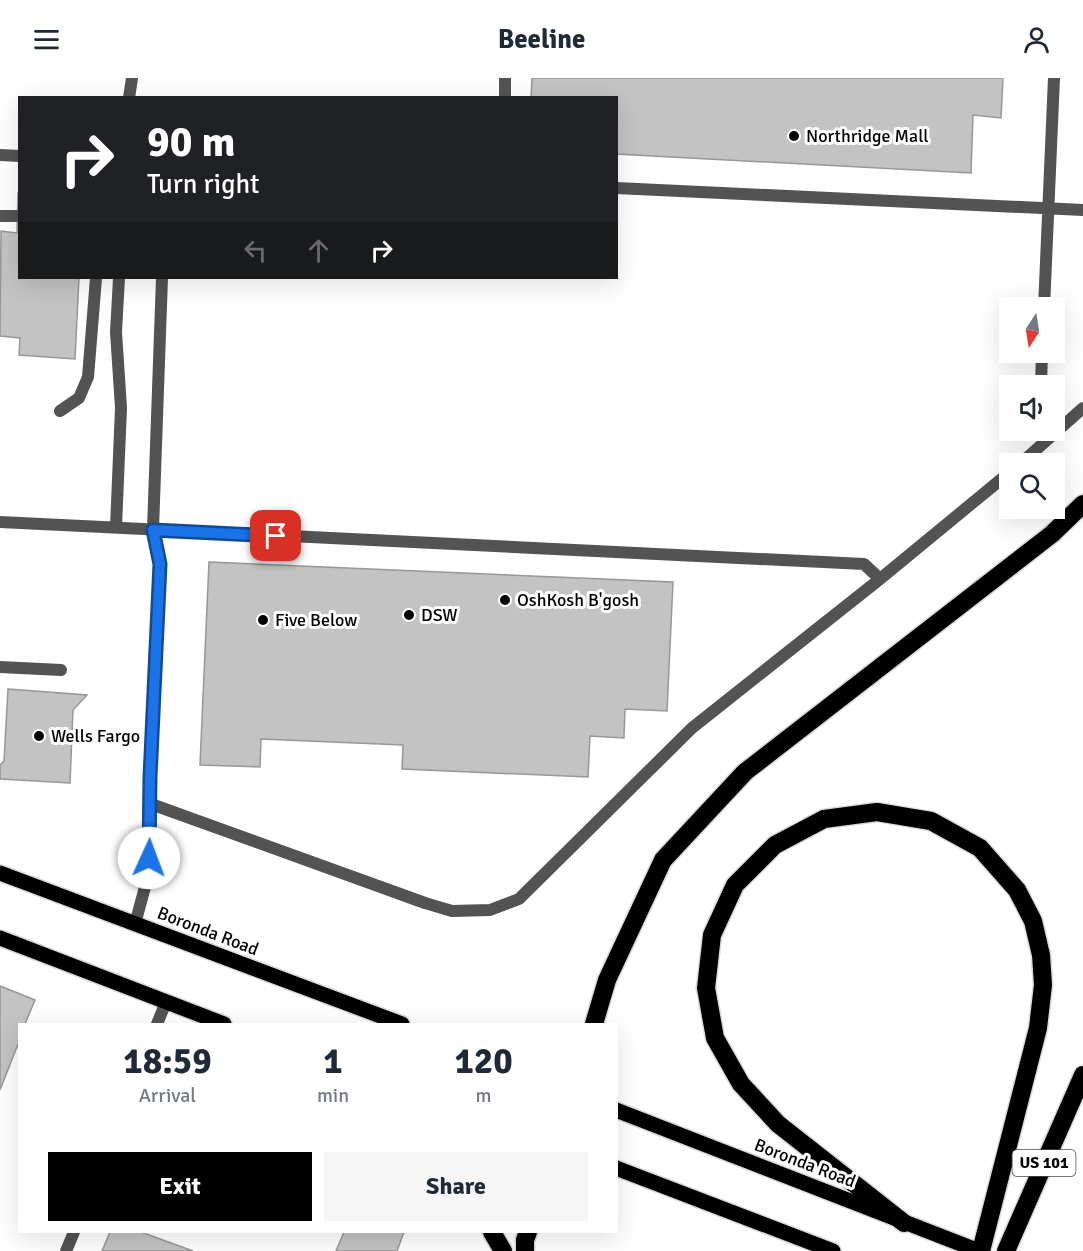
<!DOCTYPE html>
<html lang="en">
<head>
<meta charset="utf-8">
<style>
	:root { --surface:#fff; --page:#f6f6f7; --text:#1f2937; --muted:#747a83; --accent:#000 }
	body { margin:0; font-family:Signika,sans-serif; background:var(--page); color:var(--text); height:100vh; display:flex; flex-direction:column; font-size:22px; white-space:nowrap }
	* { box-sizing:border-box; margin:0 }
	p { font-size:20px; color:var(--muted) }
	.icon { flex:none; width:33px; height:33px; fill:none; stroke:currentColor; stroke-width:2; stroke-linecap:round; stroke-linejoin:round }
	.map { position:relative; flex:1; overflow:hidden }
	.panel { position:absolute; left:18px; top:945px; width:600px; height:210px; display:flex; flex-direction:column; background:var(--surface); border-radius:0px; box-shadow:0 6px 24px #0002 }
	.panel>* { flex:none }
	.hud { position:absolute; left:18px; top:18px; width:600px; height:183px; border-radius:0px; box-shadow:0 6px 24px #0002; background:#202124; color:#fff; overflow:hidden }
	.needle { width:39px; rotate:192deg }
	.tools { position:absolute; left:999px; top:219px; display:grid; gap:12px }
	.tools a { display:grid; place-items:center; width:66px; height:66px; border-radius:0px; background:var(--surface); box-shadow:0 6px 24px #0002; font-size:30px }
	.pin { position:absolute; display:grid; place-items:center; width:51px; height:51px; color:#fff; margin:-26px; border-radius:12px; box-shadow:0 3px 9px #0006 }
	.me { position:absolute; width:66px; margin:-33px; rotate:2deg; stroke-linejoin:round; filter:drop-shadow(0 0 4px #0008) }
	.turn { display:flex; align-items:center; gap:21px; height:126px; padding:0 30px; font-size:27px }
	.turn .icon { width:78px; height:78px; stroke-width:2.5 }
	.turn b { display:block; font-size:42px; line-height:51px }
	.lanes { display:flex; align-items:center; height:57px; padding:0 30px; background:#0003; justify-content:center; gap:30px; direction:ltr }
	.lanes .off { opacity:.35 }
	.eta { display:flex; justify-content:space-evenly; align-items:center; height:102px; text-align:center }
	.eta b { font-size:36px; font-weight:800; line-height:42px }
	.primary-button { display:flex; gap:12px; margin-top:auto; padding:12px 30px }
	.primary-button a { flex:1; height:69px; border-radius:0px; background:var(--accent); color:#fff; font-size:24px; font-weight:800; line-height:69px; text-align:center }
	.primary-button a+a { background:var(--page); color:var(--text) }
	header { display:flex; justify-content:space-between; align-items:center; height:78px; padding:0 30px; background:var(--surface); font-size:27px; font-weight:800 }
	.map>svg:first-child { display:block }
	.building { fill:#c3c3c3; stroke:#979797; stroke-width:1.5 }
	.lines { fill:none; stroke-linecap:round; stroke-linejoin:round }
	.primary-casing { stroke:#dbdbdb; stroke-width:18 }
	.highway-casing { stroke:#dbdbdb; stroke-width:21 }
	.lane { stroke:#535353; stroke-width:12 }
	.primary { stroke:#000; stroke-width:15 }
	.highway { stroke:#000; stroke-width:18 }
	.route-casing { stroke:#114b97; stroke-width:15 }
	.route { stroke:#1a73e8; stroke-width:10 }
	.poi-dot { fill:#000; stroke:#fff; stroke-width:2 }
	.labels { text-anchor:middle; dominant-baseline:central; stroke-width:6; stroke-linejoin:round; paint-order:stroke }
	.shield { fill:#fff; stroke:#4c4c4c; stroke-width:1.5 }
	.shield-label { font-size:16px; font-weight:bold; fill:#000 }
	.poi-label { font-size:18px; fill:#000; stroke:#fff; text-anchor:start }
	.street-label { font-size:18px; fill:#000; stroke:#fff }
</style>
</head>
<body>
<header><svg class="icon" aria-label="menu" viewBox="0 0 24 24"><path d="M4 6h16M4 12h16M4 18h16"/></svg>Beeline<svg class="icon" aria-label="person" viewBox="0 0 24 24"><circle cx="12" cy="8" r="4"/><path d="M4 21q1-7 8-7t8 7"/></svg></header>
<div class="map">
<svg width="1083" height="1173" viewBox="0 0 1083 1173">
	<rect width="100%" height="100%" fill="#fff"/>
	<path class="building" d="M 532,0 L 1003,0 L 1001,40 L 973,37 L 971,95 L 616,76 L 616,20 L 531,20 Z
		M 18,115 L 20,115 L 20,200 L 79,200 L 75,281 L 19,277 L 20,260 L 0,258 L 1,153 L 17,155 Z
		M 209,484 L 673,504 L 667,633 L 625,631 L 624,660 L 590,658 L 588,699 L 402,691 L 403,667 L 261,661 L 260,689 L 200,687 Z
		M 8,611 L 87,617 L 73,632 L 70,705 L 0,701 L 0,687 L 4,683 Z
		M 0,908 L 35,922 L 25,946 L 20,946 L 20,961 L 0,1012 Z
		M 110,1154 L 141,1154 L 193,1173 L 102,1173 Z
		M 344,1154 L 404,1154 L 397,1173 L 336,1173 Z"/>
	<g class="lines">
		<g class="primary-casing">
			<path id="primary" d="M 0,795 L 402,946
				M 0,860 L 224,946
				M 616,1032 L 979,1173
				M 616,1090 L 833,1173"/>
		</g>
		<g class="highway-casing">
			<path id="highway" d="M 594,946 L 607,902 L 663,782 L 745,694 L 1052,456 L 1083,426
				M 904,1145 L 778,1046 L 741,1006 L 715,960 L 706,910 L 712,857 L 735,807 L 775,767 L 824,741 L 877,734 L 931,743 L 980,770 L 1017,812 L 1033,843 L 1041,877 L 1043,907 L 1038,950 L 981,1173
				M 492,1154 L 503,1173
				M 525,1173 L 525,1162 L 528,1154
				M 1006,1173 L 1083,997"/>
		</g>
		<path class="lane" d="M 129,20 L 132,0
			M 505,20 L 505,0
			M 0,77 L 20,78
			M 616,110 L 1083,132
			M 0,138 L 18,138
			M 1044,230 L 1054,0
			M 1041,308 L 1042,274
			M 60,333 L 79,320 L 88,299 L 96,200
			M 1020,386 L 1083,330
			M 0,444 L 864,486 L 880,501
			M 116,449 L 121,330 L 116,254 L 119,200
			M 0,589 L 61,592
			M 151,726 L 425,825 L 452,833 L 490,832 L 519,821 L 692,650 L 880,501 L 1010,394
			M 135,846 L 148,798 L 151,726 L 150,699 L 160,486 L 153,451 L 162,200
			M 157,946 L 166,924
			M 66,1173 L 74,1154"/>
		<use href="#primary" class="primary"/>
		<use href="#highway" class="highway"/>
	</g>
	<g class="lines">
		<g class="route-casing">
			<path id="route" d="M 149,780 L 150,699 L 160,486 L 153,452 L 276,458"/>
		</g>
		<use href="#route" class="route"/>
	</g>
	<g class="poi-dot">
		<circle cx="794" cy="58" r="6"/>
		<circle cx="505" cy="522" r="6"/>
		<circle cx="409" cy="537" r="6"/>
		<circle cx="263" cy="542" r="6"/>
		<circle cx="39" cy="658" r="6"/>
	</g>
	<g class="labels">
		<rect class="shield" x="1012.5" y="1072" width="63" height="26" rx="4.5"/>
		<g class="shield-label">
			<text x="1044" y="1085">US 101</text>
		</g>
		<g class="poi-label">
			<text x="806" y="58">Northridge Mall</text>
			<text x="517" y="522">OshKosh B'gosh</text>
			<text x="421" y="537">DSW</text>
			<text x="275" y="542">Five Below</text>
			<text x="51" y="658">Wells Fargo</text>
		</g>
		<g class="street-label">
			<text transform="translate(208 853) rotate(21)">Boronda Road</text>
			<text transform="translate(805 1085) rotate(21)">Boronda Road</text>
		</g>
	</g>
</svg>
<div class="tools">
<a><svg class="needle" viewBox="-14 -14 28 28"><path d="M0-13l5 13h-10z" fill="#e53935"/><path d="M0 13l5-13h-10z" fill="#747a83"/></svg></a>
<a><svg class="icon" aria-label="sound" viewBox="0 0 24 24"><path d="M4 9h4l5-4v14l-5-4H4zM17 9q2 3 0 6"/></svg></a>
<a><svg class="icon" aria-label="search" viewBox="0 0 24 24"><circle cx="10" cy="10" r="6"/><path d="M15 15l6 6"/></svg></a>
</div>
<div class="pin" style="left:276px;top:458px;background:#d93025"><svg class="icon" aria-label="arrive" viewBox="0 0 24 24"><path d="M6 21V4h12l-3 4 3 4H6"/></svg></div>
<svg class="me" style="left:149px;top:780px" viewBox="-20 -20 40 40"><circle r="19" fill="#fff"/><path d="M0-13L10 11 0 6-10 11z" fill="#1a73e8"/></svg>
<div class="hud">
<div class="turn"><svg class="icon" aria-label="right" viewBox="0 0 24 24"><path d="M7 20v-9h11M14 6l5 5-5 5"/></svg><div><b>90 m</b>Turn right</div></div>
<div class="lanes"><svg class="icon off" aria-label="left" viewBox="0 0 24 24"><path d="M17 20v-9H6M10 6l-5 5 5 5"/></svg><svg class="icon off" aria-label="ahead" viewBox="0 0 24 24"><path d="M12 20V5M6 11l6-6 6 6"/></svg><svg class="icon" aria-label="right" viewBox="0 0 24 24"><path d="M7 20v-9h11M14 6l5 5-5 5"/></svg></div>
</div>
<section class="panel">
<div class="eta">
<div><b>18:59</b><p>Arrival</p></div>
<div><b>1</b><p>min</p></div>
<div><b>120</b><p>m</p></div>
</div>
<div class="primary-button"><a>Exit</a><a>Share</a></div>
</section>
</div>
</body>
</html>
